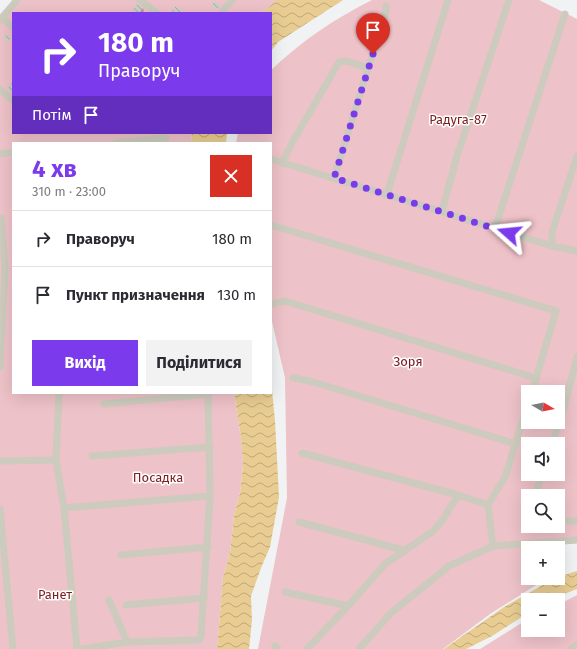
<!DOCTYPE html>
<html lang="uk">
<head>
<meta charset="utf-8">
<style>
	:root { --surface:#fff; --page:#f2f2f3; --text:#2b2b33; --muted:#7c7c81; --line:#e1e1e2; --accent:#7c3aed }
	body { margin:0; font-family:"Fira Sans",sans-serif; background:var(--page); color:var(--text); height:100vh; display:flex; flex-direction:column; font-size:15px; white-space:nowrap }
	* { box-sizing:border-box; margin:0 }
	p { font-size:13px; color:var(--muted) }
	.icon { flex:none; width:22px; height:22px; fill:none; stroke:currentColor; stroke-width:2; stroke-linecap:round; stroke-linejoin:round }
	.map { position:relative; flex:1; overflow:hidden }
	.drawer { position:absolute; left:12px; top:142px; width:260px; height:252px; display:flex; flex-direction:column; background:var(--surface); border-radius:0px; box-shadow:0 4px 16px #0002 }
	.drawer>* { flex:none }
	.banner { position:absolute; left:12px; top:12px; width:260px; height:122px; border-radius:0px; box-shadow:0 4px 16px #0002; background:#7c3aed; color:#fff; overflow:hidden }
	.needle { width:26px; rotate:99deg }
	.tools { position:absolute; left:521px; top:385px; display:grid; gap:8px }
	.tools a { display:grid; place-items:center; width:44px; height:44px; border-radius:0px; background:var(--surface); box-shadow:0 4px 16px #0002; font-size:20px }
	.pin { position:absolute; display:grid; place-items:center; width:34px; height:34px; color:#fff; margin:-41px -17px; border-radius:50% 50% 50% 0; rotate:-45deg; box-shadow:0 0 4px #0007 }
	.pin .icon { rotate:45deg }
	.me { position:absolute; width:44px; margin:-22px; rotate:288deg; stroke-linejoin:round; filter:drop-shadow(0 0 3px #0008) }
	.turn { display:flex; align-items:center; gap:14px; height:84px; padding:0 20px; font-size:18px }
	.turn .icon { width:52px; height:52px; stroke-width:2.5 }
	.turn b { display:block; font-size:28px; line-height:34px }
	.then { display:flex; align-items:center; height:38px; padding:0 20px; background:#0003; gap:8px; font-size:15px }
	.round { display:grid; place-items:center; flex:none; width:42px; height:42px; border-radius:0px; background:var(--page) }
	.headline { display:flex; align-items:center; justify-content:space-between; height:68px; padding:0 20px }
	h1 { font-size:24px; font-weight:700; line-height:30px; color:var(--accent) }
	.action { display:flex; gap:8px; margin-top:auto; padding:8px 20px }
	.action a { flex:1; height:46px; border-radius:0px; background:var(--accent); color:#fff; font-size:16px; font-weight:700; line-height:46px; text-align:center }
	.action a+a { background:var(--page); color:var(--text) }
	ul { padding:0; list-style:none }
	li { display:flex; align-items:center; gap:12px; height:56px; padding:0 20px; border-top:1px solid var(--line) }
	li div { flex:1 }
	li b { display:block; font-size:15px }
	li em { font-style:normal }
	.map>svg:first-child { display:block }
	.green { fill:#edc2c8; fill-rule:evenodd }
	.water { fill:url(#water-waves) }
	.shadow { fill:#0003 }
	.building { fill:url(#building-back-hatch) }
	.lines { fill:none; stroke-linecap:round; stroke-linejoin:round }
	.minor { stroke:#cccbbd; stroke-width:7 }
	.route { stroke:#7c3aed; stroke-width:7; stroke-dasharray:0 12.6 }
	.labels { text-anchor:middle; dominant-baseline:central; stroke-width:3; stroke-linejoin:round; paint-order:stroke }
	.park-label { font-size:13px; fill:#7c1d1f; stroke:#fff }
</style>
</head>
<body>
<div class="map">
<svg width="577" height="649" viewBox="0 0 577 649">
	<defs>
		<pattern id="water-waves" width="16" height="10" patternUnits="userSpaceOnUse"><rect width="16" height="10" fill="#e8cc92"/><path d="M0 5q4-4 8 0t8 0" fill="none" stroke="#bfa979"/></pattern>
		<pattern id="building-back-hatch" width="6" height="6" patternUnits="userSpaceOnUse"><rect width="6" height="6" fill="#ced0c8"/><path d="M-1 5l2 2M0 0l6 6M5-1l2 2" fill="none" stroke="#aaaca4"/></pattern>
	</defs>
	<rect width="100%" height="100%" fill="#f1f2f3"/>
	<path class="green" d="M 20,0 L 277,0 L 262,13 L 13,13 L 13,133 L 192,133 L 191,143 L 13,143 L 13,393 L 234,393 L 241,438 L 243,465 L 240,493 L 234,515 L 230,553 L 223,577 L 217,649 L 0,649 L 0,23 Z
		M 372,0 L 539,0 L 577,19 L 577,543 L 549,544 L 549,548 L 528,548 L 528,578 L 547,578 L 490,614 L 443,649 L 258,649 L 287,498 L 285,378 L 271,317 L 271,143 L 236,143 L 238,133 L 271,133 L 271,70 C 302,41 334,19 372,0 ZM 528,392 L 558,392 L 558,422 L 528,422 ZM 528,444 L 558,444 L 558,474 L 528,474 ZM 528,496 L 558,496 L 558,526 L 528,526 Z
		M 577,595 L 577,649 L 480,649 L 528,619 L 528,630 L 558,630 L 558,605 Z"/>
	<path class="water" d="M 277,0 L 343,0 L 278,42 L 271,51 L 271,13 L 262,13 Z
		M 192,133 L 227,133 L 226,143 L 191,143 Z
		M 271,379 L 275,421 L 279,497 L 270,547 L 261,568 L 251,596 L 252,620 L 249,649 L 217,649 L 223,577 L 230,553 L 234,515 L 240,493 L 243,466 L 241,438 L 234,393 L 271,393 Z
		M 577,571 L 577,589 L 549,600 L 528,600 L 528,613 L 492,636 L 466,649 L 444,649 L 504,607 L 555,578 Z"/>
	<path class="shadow" d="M 143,8 L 144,11 L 142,13 L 134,13 L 133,11 Z"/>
	<path class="building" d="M 215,1 L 220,5 L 216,10 L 211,6 Z
		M 138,3 L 143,8 L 139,13 L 135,13 L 132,10 Z
		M 176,6 L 184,13 L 170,13 Z
		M 7,34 L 11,38 L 7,42 L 3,38 Z
		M 13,81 L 13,94 L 7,89 Z"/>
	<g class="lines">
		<path class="minor" d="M 140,0 L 157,13
			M 221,13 L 232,0
			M 2,18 L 13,27
			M 0,20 L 17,0
			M 0,89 L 13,101
			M 115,143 L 166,138
			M 0,154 L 13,152
			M 271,159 L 552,246 L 577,251
			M 282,163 L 292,143 L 339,62 L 347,61 L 368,68
			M 334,178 L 386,11 L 386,6
			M 387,194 L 448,0
			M 442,211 L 457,156 L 509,0
			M 271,225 L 556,311 L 532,392
			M 495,228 L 565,14
			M 552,246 L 552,232 L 577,156
			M 271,304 L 285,301 L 536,378
			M 0,367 L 5,267 L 1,218
			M 293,378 L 310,381 L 516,444
			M 59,393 L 56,460 L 64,508 L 77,649
			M 104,404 L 208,394
			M 552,444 L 563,411 L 577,357
			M 302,453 L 458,495 L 488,505
			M 92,456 L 210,447
			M 0,461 L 56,460
			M 535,496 L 542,474
			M 64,508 L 210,496
			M 0,509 L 13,649
			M 558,521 L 577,521
			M 299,522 L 403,550
			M 493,546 L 488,505 L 505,477 L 528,404
			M 121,555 L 208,547
			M 285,592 L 348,606
			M 109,600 L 127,642
			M 126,605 L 204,598
			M 275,646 L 278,649
			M 82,649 L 127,642 L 199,640 L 201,636 L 210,496 L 208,393
			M 307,649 L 348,606 L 385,564 L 432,532 L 442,521 L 458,495
			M 359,649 L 391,613 L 449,566 L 493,546 L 577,540
			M 571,649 L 577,645"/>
	</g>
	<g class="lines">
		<path class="route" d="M 373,54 L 334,178 L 509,233"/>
	</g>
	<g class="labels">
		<g class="park-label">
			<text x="458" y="119">Радуга-87</text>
			<text x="408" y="361">Зоря</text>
			<text x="158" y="477">Посадка</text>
			<text x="55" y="594">Ранет</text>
		</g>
	</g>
</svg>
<div class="tools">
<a><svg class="needle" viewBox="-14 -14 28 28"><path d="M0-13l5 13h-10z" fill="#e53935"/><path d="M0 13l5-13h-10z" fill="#7c7c81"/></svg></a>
<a><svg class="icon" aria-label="sound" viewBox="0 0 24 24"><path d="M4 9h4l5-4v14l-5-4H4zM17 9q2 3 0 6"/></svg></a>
<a><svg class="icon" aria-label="search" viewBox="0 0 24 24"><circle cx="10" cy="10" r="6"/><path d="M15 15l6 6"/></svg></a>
<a>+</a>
<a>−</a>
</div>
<div class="pin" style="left:373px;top:54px;background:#d93025"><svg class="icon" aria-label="arrive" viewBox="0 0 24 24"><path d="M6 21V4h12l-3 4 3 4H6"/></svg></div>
<svg class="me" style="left:509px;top:233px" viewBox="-20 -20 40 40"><path d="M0-17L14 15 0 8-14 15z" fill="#7c3aed" stroke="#fff" stroke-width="4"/></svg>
<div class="banner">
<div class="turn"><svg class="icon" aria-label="right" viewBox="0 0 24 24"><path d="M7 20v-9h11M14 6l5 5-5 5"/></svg><div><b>180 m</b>Праворуч</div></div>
<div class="then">Потім<svg class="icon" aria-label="arrive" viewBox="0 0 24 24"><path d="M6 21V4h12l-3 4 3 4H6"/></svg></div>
</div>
<section class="drawer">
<div class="headline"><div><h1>4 хв</h1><p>310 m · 23:00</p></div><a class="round" style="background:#d93025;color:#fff"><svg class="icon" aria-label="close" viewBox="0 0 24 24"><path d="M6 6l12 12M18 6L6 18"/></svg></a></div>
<ul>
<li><svg class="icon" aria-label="right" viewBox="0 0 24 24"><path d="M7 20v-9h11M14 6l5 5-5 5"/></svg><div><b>Праворуч</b></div><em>180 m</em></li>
<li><svg class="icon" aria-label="arrive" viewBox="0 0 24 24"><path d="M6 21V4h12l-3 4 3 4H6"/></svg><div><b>Пункт призначення</b></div><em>130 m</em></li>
</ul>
<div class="action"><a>Вихід</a><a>Поділитися</a></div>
</section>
</div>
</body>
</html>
